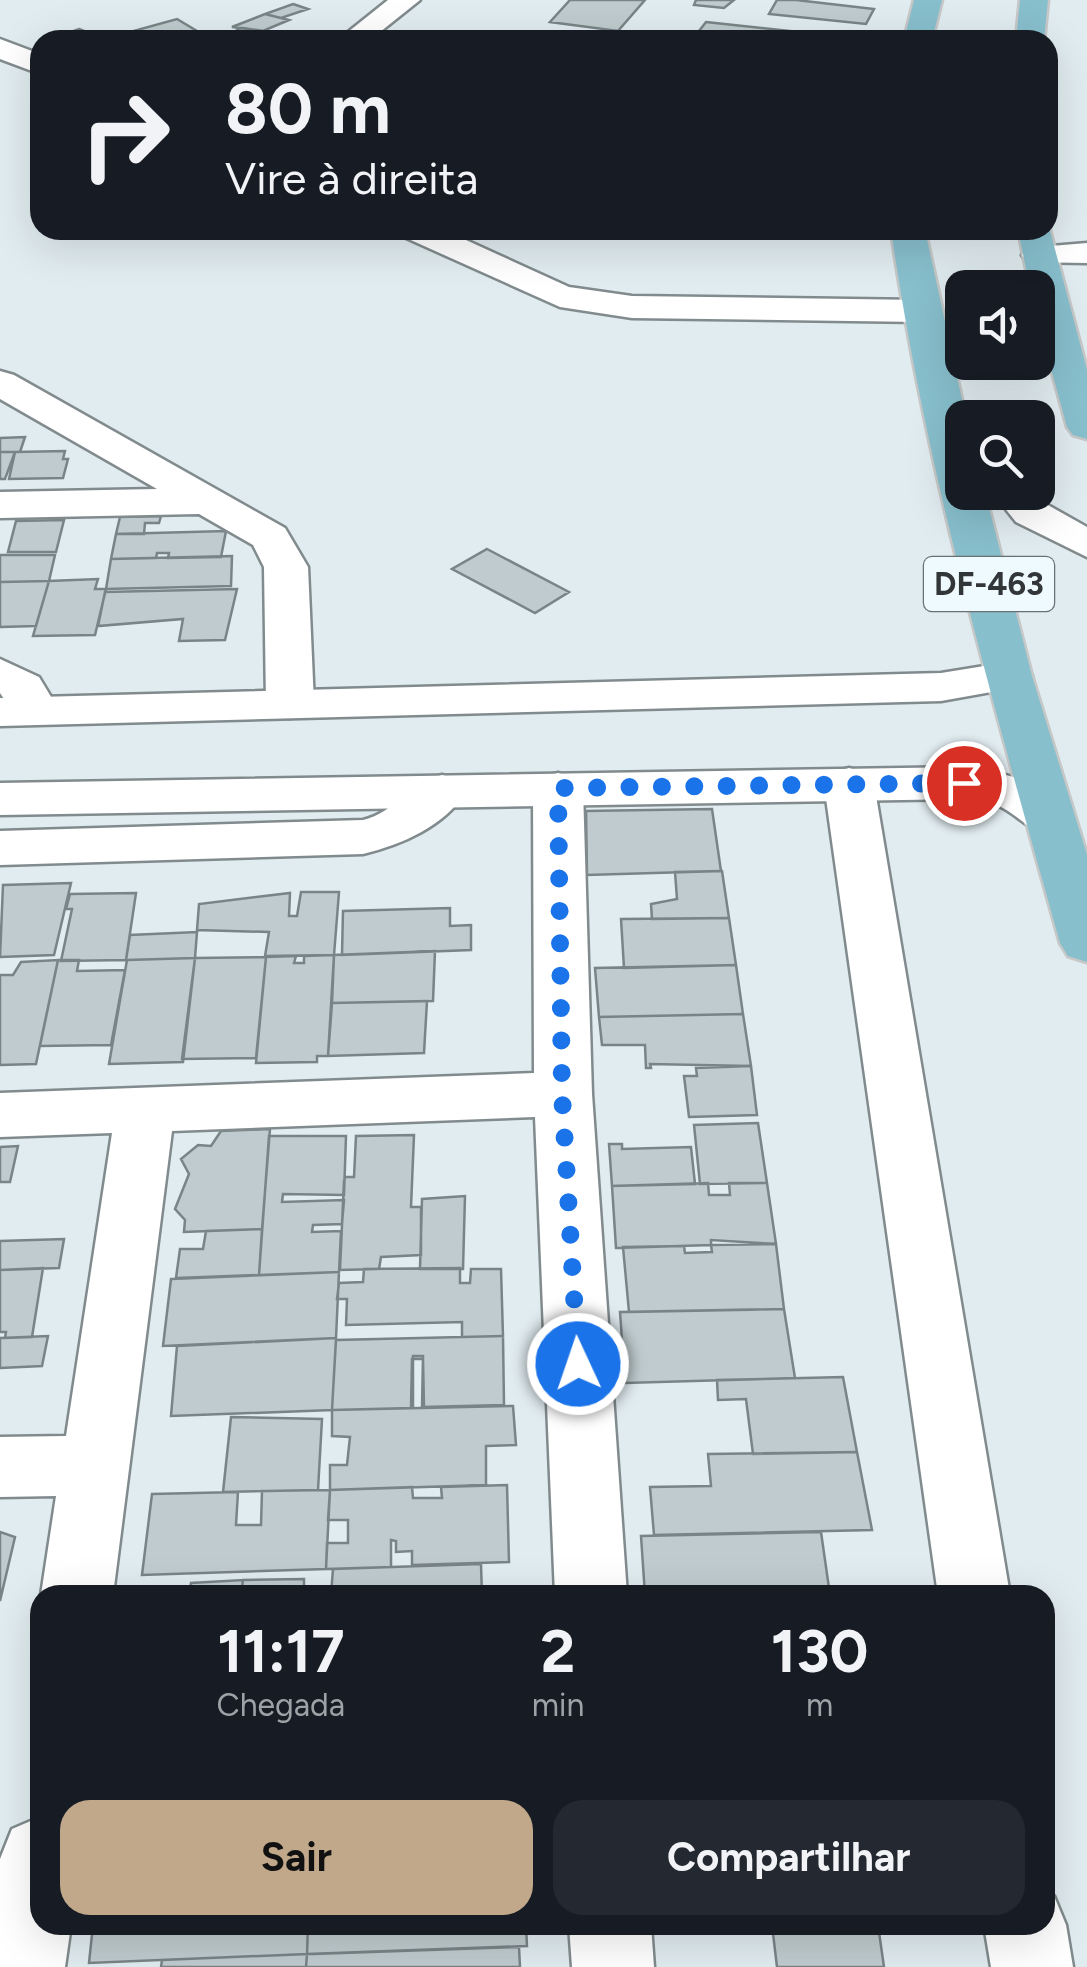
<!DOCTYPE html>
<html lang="pt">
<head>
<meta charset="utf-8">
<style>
	:root { --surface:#171b24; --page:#242831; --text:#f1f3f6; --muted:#9ea1a6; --accent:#c1a88a }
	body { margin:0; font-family:Figtree,sans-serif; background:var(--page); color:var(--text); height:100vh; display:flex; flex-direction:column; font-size:38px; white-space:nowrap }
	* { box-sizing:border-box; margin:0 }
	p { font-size:32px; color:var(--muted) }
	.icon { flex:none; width:55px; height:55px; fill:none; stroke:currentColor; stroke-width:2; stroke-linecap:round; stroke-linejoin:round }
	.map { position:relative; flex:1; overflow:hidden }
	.drawer { position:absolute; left:30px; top:1585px; width:1025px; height:350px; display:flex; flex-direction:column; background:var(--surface); border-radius:30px; box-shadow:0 10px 40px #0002 }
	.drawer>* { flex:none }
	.hud { position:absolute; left:30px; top:30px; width:1028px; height:210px; border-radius:30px; box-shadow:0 10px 40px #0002; background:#171b24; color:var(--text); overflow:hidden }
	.controls { position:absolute; left:945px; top:270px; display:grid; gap:20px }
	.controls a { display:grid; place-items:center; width:110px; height:110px; border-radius:20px; background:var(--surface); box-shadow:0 10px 40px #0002; font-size:50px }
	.pin { position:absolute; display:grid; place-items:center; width:85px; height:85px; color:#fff; margin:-42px; border:5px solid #fff; border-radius:50%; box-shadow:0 2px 10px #0007 }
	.me { position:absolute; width:110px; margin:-55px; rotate:357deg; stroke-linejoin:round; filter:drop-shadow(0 0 8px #0008) }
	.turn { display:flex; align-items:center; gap:35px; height:210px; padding:0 30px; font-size:45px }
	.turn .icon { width:130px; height:130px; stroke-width:2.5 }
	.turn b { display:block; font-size:70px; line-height:85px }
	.eta { display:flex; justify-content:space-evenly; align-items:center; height:170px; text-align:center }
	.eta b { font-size:60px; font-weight:700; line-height:70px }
	.cta { display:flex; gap:20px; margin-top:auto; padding:20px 30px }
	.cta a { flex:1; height:115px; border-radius:30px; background:var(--accent); color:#111; font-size:40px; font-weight:700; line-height:115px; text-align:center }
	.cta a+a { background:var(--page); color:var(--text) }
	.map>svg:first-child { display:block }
	.building { fill:#bfcbce; stroke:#798487; stroke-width:2.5 }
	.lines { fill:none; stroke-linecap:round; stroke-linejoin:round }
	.street-casing { stroke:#818b8e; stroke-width:5 }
	.secondary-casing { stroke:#818b8e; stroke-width:5 }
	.primary-casing { stroke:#c6c7c7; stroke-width:5 }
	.street { fill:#fff; fill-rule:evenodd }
	.secondary { fill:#fff; fill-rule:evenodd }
	.primary { fill:#88bfcd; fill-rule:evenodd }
	.route { stroke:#1a73e8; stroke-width:18; stroke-dasharray:0 32.4 }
	.labels { text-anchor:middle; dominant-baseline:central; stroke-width:8; stroke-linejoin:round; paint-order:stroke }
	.shield { fill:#eefafd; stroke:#6a7173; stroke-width:2.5 }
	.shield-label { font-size:32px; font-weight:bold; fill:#323638 }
</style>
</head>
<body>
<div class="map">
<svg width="1087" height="1967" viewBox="0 0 1087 1967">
	<rect width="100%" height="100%" fill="#e1ecf0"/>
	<path class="building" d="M 570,0 L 645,0 L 618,31 L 550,22 Z
		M 696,0 L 734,0 L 724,8 L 694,5 Z
		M 777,0 L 796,0 L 874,9 L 866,24 L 769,14 Z
		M 293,4 L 308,9 L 281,18 L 265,14 Z
		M 265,14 L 289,20 L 263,31 L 232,27 Z
		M 177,19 L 197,31 L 162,40 L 140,40 L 126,33 Z
		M 706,22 L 827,35 L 823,40 L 692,40 Z
		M 240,28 L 243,28 L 270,32 L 259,40 L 226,38 Z
		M 79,29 L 96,36 L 48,40 Z
		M 25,437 L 20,452 L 0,452 L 0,438 Z
		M 65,451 L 63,459 L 68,459 L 63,478 L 9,479 L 15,452 Z
		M 0,452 L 15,452 L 5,479 L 0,479 Z
		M 161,516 L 159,523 L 145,523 L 144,534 L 116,534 L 120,517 Z
		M 64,520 L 56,552 L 8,552 L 16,521 Z
		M 226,531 L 221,557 L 168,558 L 169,553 L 157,553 L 156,558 L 111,559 L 116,534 Z
		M 487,549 L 569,592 L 535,613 L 452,569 Z
		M 0,555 L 55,555 L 49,581 L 0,582 Z
		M 232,556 L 231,586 L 106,589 L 111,559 Z
		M 98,579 L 95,589 L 106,589 L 95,635 L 33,636 L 49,581 Z
		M 49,581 L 36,626 L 0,627 L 0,582 Z
		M 237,589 L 225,640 L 179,641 L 183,619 L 98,626 L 105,592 Z
		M 712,809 L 721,871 L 587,875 L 586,811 Z
		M 722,871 L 729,918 L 652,919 L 651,904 L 677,899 L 675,872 Z
		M 71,883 L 54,955 L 0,957 L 3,885 Z
		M 301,892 L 339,892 L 334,955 L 265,956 L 269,932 L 197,930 L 199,904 L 290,893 L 289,916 L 297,916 Z
		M 136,893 L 126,960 L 61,961 L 72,909 L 66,909 L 70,894 Z
		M 450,908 L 450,926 L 471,925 L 471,950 L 342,955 L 343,911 Z
		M 729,918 L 736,965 L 624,968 L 621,919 Z
		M 197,932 L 195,958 L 126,960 L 130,935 Z
		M 435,951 L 433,1001 L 332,1003 L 334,955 Z
		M 334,955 L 328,1056 L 317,1056 L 317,1062 L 256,1063 L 266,957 L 296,956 L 294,963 L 304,963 L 304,956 Z
		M 266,957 L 256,1058 L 182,1059 L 195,958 Z
		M 195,958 L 183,1062 L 109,1064 L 127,960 Z
		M 58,960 L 79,960 L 77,971 L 125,970 L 111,1045 L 40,1046 Z
		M 58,960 L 36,1064 L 0,1065 L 0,975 L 13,975 L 21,962 Z
		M 736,965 L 743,1014 L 599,1017 L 595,968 Z
		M 427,1001 L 424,1053 L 328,1056 L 332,1003 Z
		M 743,1014 L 751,1066 L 650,1064 L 651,1068 L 646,1068 L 645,1045 L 602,1045 L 599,1017 Z
		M 751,1066 L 757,1115 L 689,1117 L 684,1076 L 697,1076 L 696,1068 Z
		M 758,1123 L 767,1183 L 700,1184 L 694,1125 Z
		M 270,1129 L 262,1229 L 184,1232 L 185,1220 L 175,1209 L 189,1174 L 181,1159 L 198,1145 L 211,1146 L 221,1131 Z
		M 414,1135 L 411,1207 L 421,1207 L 421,1255 L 381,1257 L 379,1269 L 340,1270 L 344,1181 L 345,1177 L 354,1177 L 356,1136 Z
		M 269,1136 L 346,1136 L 344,1195 L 283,1194 L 282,1202 L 344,1200 L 342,1224 L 313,1225 L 312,1232 L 341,1231 L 339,1272 L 259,1275 Z
		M 609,1144 L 622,1144 L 622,1149 L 691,1147 L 695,1184 L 612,1186 Z
		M 18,1146 L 10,1182 L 0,1182 L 0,1147 Z
		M 708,1183 L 709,1195 L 730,1195 L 729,1183 L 767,1183 L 776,1244 L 711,1240 L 711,1245 L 616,1248 L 612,1186 Z
		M 465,1196 L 463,1269 L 420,1269 L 422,1199 Z
		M 262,1229 L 259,1275 L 176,1278 L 180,1249 L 203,1249 L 206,1231 Z
		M 64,1239 L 59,1268 L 0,1270 L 0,1241 Z
		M 776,1244 L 784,1309 L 629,1312 L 623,1247 L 684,1246 L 685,1253 L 712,1252 L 711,1245 Z
		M 43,1268 L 32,1337 L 5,1338 L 6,1332 L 0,1332 L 0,1270 Z
		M 460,1268 L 460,1283 L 470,1283 L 471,1269 L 501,1269 L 503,1336 L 462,1337 L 462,1322 L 346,1325 L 347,1299 L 337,1299 L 339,1283 L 363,1282 L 364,1269 Z
		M 339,1272 L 336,1338 L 163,1346 L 171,1279 Z
		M 784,1309 L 795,1378 L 625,1383 L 620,1312 Z
		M 48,1336 L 42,1366 L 0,1368 L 0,1338 Z
		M 503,1336 L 504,1405 L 424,1407 L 423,1359 L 412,1359 L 411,1408 L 332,1410 L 336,1340 Z
		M 503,1336 L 504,1405 L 422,1407 L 423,1356 L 413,1356 L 413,1408 L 332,1410 L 336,1340 Z
		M 336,1338 L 332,1410 L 171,1416 L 177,1346 Z
		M 843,1377 L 857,1452 L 753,1454 L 746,1399 L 718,1400 L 717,1380 Z
		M 513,1406 L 516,1445 L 486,1446 L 486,1485 L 330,1490 L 330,1465 L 347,1465 L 350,1437 L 332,1436 L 332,1410 Z
		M 231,1417 L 322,1419 L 318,1490 L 223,1492 Z
		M 857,1452 L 872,1530 L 654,1535 L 650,1487 L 711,1486 L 708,1454 Z
		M 507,1485 L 509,1562 L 412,1565 L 412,1551 L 396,1552 L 396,1541 L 391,1540 L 391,1567 L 326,1569 L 327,1543 L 348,1543 L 348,1520 L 328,1520 L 330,1490 L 412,1487 L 413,1498 L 442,1498 L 441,1487 Z
		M 330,1490 L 326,1569 L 142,1575 L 152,1494 L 238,1492 L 236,1525 L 261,1525 L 262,1491 Z
		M 0,1532 L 15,1537 L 0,1601 Z
		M 821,1532 L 830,1595 L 645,1595 L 641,1536 Z
		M 481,1564 L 482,1595 L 331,1595 L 333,1569 Z
		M 304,1579 L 304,1595 L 241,1595 L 243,1580 Z
		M 243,1580 L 241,1595 L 140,1595 L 140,1591 L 190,1589 L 191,1583 Z
		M 93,1925 L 308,1925 L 307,1954 L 89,1963 Z
		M 308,1925 L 526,1925 L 527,1946 L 307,1954 Z
		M 772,1925 L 878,1925 L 884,1967 L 777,1967 Z
		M 519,1947 L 520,1967 L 306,1967 L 307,1954 L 313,1954 Z
		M 307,1954 L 306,1967 L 161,1967 L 162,1960 Z"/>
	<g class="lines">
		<g class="street-casing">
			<path id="street" d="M 388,0 L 420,0 L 370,40 L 338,40 Z
				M 0,39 L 40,54 L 40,74 L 0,59 Z
				M 399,230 L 444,230 L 569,287 L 632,296 L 921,300 L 934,303 L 939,311 L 934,319 L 921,322 L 632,318 L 560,307 L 404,237 Z
				M 1087,243 L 1087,263 L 1027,262 L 1022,255 L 1027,248 Z
				M 0,371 L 14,375 L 285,528 L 308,567 L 314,704 L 307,714 L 290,718 L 273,714 L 266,704 L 264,567 L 253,545 L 199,514 L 0,518 L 0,492 L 157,489 L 0,399 Z
				M 0,659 L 39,677 L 59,710 L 52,720 L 35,724 L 18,720 L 0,693 Z
				M 849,768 L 866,773 L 874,784 L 1010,1595 L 938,1595 L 824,784 L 832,773 Z
				M 558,773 L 576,778 L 583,789 L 592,1094 L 627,1595 L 555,1595 L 535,1117 L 172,1131 L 113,1595 L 41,1595 L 56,1496 L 0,1497 L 0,1437 L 66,1436 L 112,1133 L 0,1137 L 0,1093 L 534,1073 L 533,789 L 540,778 Z
				M 442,775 L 460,780 L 467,791 C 443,827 403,844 363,854 L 0,865 L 0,831 L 363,820 C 393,813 412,783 442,775 Z
				M 40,1817 L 40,1925 L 71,1925 L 65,1967 L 0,1967 L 0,1859 L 12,1829 Z
				M 1045,1893 L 1054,1896 L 1066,1925 L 1073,1967 L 991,1967 L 984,1925 L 1045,1925 Z
				M 569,1925 L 651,1925 L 654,1967 L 572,1967 Z"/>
		</g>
		<g class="secondary-casing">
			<path id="secondary" d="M 992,492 L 1035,492 L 1046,504 L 1087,527 L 1087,557 L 1016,522 Z
				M 1009,662 L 1025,666 L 1032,676 L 1025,686 L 941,701 L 0,726 L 0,698 L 941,673 Z
				M 964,767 C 1007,774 1051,781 1076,821 L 1069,833 C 1033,842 1026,818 997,805 C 988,800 974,800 964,799 L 0,815 L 0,783 Z"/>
		</g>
		<g class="primary-casing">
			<path id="primary" d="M 914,0 L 942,0 L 932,40 L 904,40 Z
				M 1020,0 L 1048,0 L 1044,40 L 1016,40 Z
				M 1048,223 L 1087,370 L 1087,439 L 1073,435 L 1067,427 L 1038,321 L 1038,288 L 1030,288 L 1018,230 L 1048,230 Z
				M 891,230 L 925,230 L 966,418 L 962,492 L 985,492 L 1032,676 L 1087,855 L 1087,962 L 1068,956 L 1060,943 C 994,707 926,472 891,230 Z"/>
		</g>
		<use href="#street" class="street"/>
		<use href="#secondary" class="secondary"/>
		<use href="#primary" class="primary"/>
	</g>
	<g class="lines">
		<path class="route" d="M 578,1364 L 562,1094 L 558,788 L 964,783"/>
	</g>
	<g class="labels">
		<rect class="shield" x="924" y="557" width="130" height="54" rx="8"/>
		<g class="shield-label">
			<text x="989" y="584">DF-463</text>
		</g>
	</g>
</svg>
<div class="controls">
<a><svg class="icon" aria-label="sound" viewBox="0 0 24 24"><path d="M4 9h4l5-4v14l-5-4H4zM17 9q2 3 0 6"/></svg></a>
<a><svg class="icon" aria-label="search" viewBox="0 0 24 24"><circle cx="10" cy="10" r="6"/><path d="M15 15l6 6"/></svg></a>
</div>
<div class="pin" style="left:964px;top:783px;background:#d93025"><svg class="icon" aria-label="arrive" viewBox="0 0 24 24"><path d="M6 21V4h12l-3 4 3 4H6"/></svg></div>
<svg class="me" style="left:578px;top:1364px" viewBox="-20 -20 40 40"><circle r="17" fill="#1a73e8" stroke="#fff" stroke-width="3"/><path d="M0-11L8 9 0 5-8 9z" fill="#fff"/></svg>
<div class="hud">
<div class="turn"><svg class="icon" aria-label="right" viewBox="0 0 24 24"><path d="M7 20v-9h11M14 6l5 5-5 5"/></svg><div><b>80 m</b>Vire à direita</div></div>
</div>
<section class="drawer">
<div class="eta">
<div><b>11:17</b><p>Chegada</p></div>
<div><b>2</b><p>min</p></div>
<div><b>130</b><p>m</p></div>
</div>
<div class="cta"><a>Sair</a><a>Compartilhar</a></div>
</section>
</div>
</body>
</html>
